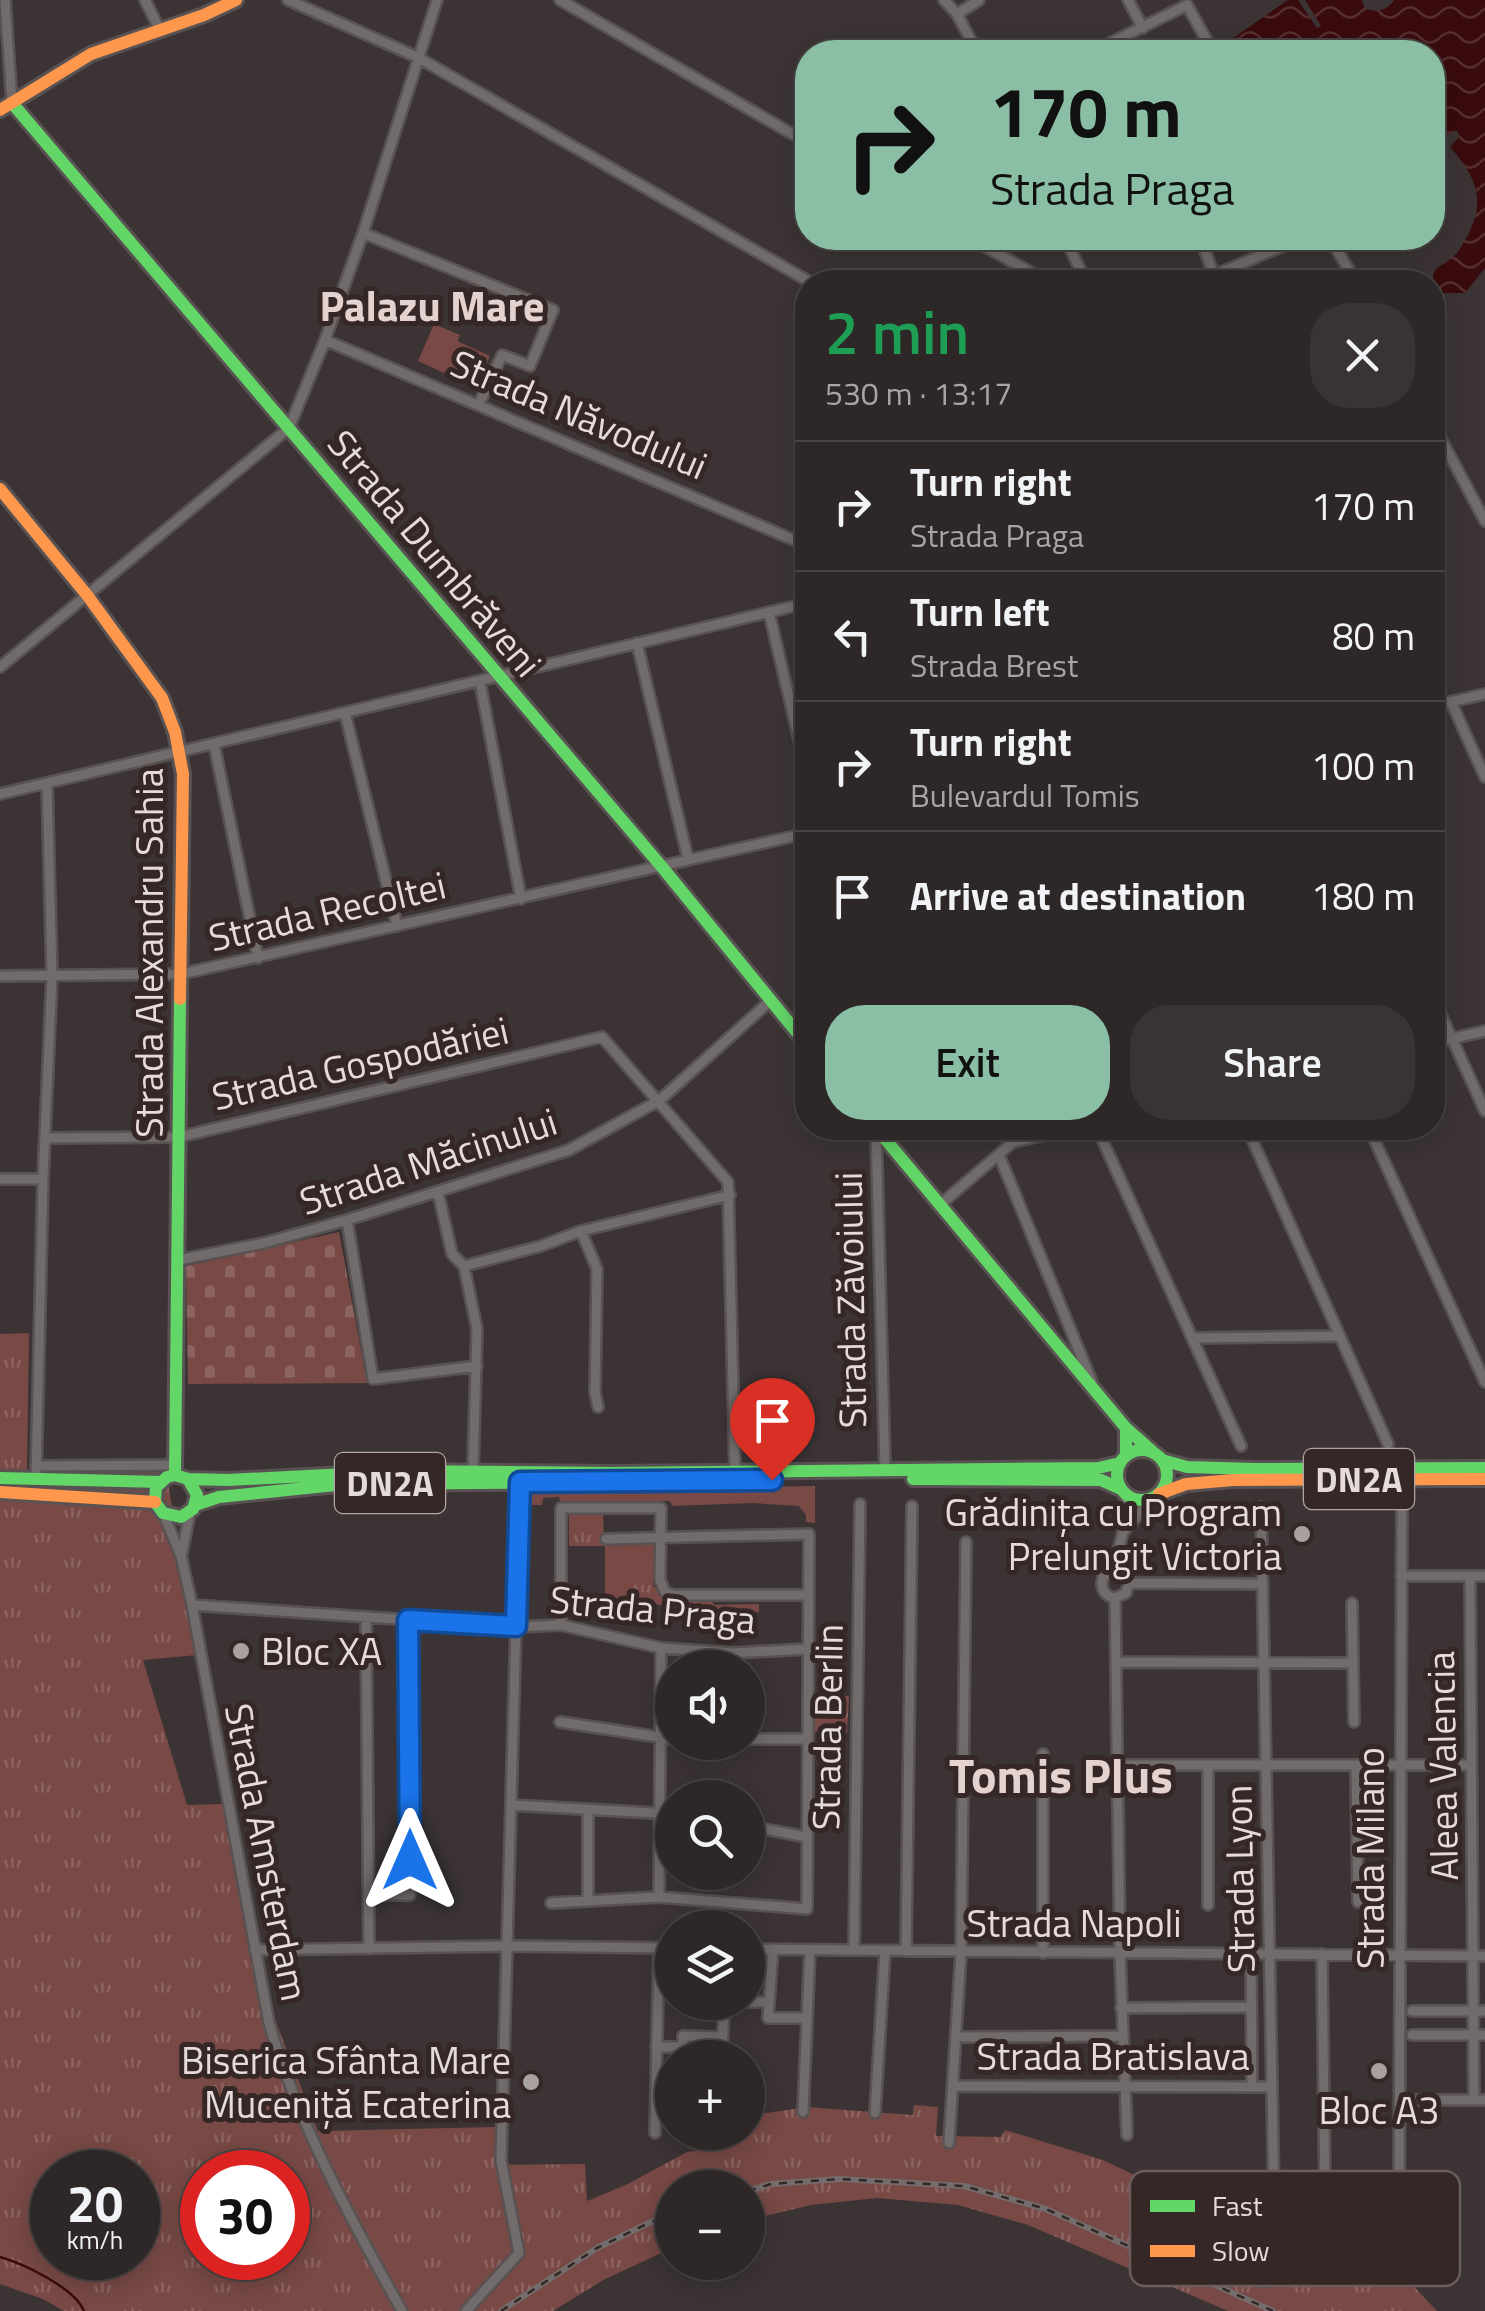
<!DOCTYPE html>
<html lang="en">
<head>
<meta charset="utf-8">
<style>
	:root { --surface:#2d2727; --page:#393333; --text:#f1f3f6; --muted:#a7a5a7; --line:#484444; --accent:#8abfa5 }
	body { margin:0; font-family:"Titillium Web",sans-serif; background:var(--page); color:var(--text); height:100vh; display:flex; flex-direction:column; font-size:38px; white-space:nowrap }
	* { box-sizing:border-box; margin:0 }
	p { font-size:32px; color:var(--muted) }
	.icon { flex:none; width:55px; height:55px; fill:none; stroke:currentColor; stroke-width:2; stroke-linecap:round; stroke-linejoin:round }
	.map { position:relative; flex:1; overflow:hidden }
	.details { position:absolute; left:795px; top:270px; width:650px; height:870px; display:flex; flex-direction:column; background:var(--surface); border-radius:40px; box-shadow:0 5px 25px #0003,0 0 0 2px var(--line) }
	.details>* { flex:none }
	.banner { position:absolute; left:795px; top:40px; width:650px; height:210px; border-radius:40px; box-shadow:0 5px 25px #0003,0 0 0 2px var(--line); background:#8abfa5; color:#111; overflow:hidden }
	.buttons { position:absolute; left:655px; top:1650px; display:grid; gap:20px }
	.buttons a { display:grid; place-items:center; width:110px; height:110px; border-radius:50%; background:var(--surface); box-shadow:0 5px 25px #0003,0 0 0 2px var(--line); font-size:50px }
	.speed { position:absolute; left:30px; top:2150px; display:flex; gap:20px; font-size:50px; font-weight:700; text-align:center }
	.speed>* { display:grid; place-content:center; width:130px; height:130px; border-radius:50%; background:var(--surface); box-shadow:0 5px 25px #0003,0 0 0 2px var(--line); line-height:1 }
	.speed small { font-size:25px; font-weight:400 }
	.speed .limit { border:15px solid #d22; background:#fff; color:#111 }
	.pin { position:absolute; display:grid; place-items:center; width:85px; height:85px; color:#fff; margin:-102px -42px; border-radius:50% 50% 50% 0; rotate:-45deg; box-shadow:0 0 10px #0007 }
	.pin .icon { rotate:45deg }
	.me { position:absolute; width:110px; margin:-55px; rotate:0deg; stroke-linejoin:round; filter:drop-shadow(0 0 8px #0008) }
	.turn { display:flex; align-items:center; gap:35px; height:210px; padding:0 30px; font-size:45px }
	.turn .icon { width:130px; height:130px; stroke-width:2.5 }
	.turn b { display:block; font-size:70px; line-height:85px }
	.round { display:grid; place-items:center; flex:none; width:105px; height:105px; border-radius:40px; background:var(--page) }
	.head { display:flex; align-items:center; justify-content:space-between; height:170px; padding:0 30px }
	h1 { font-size:60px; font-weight:600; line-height:75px; color:#1e9e55 }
	.action { display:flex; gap:20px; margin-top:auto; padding:20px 30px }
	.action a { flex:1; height:115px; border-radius:40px; background:var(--accent); color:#111; font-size:40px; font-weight:600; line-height:115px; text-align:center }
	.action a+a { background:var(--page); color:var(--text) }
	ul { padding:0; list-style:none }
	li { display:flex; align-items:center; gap:30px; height:130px; padding:0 30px; border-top:2px solid var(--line) }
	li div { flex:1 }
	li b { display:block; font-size:38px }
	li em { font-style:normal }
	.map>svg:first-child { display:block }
	.grass { fill:url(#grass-tufts); fill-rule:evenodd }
	.cemetery { fill:url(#cemetery-stones) }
	.pitch { fill:#784945 }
	.water { fill:url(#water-waves) }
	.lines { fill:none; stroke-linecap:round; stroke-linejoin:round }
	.stream { stroke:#3a0b0c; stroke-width:2.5 }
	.street-casing { stroke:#595252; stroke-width:14 }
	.fast-casing { stroke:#595252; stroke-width:18 }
	.slow-casing { stroke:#595252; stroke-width:18 }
	.street { stroke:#726b6b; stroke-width:9 }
	.fast { stroke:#63d668; stroke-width:12 }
	.slow { stroke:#ff974d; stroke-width:12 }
	.rail-casing { stroke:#736d6d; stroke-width:6 }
	.rail { stroke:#352726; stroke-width:2.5; stroke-dasharray:8; stroke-linecap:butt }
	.route-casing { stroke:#114b97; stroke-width:25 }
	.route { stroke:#1a73e8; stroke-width:18 }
	.poi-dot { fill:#a9a1a0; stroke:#352726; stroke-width:4 }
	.labels { text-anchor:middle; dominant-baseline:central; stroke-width:10; stroke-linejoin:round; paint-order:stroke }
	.shield { fill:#352726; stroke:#b0a5a4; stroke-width:2.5 }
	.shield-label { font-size:35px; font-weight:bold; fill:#e4dbda }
	.street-label { font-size:38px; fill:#e4dbda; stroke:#352726 }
	.poi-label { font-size:38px; fill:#e4dbda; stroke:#352726; text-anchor:end }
	.quarter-label { font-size:42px; font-weight:bold; fill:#e4d2d0; stroke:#352726 }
	.district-label { font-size:48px; font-weight:bold; fill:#e4d2d0; stroke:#352726 }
	.key { fill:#352726; stroke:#6a5d5c; stroke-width:2.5 }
	.key-label { font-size:28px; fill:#e4dbda }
</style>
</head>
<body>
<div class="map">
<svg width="1485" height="2311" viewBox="0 0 1485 2311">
	<defs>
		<pattern id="grass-tufts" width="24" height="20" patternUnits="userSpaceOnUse" patternTransform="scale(2.5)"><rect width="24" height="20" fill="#784945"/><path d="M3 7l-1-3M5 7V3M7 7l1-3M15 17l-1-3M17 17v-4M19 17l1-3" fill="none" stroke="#8b635f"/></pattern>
		<pattern id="cemetery-stones" width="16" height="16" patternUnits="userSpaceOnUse" patternTransform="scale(2.5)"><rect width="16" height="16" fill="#784945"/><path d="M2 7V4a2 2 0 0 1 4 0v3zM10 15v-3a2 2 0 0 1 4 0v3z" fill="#8b635f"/></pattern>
		<pattern id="water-waves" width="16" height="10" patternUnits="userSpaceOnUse" patternTransform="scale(2.5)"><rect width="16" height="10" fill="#3a0b0c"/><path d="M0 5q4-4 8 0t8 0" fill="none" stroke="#562e2f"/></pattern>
	</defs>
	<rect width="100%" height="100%" fill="#3c3434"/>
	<path class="grass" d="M 457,341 L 490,356 L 476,388 L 444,373 Z
		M 29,1333 L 27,1471 L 166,1471 L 197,1655 L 143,1660 L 187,1805 L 224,1804 L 251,1957 L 318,2131 L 496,2127 L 495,2165 L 585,2164 L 587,2201 L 628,2184 L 687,2152 L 725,2147 L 726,2133 L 748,2132 L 748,2073 L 763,2073 L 761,2114 L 807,2107 L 913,2115 L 914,2105 L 938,2107 L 936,2136 L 1001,2137 L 1005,2130 L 1103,2160 L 1193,2203 L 1243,2200 L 1244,2227 L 1296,2252 L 1337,2251 L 1340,2216 L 1406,2214 L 1402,2274 L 1437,2311 L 1228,2311 L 1028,2225 L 958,2205 L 877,2198 L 811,2205 L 748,2220 L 748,2188 L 672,2188 L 672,2248 L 605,2279 L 553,2311 L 64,2311 L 43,2299 L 0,2284 L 0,1334 ZM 52,2172 L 138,2172 L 138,2258 L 52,2258 ZM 202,2172 L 288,2172 L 288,2258 L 202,2258 Z
		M 815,1486 L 815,1523 L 806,1522 L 806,1515 L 799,1506 L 752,1503 L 672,1506 L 670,1501 L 560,1501 L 559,1497 L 543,1498 L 542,1505 L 527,1505 L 530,1490 Z
		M 573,1510 L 603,1510 L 604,1543 L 657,1542 L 653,1586 L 669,1596 L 709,1599 L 715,1605 L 759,1604 L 759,1612 L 716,1613 L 605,1597 L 605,1584 L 649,1584 L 649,1546 L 569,1546 L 569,1513 Z
		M 812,1696 L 849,1696 L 847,1733 L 812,1732 Z"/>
	<path class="cemetery" d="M 339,1232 L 367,1383 L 188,1384 L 186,1266 Z"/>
	<path class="pitch" d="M 434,324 L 460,335 L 444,373 L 418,361 Z
		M 605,1545 L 649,1546 L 649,1585 L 605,1584 Z"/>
	<path class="water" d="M 1288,0 L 1298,0 L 1317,28 L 1321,26 L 1305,0 L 1362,0 L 1365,9 C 1377,12 1387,11 1394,0 L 1485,0 L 1485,268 L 1465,293 L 1433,293 C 1432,260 1436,274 1457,253 C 1485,212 1485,186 1450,147 L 1460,136 L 1456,130 L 1433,144 L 1432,52 L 1238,52 L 1229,41 Z"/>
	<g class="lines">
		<path class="stream" d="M 0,2257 C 24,2264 75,2288 84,2311"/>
		<g class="street-casing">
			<path id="street" d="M 5,0 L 12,103
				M 145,0 L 159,28
				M 288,0 L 417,57 L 810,282
				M 560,0 L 808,143
				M 944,0 L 957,14 L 977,52
				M 1128,0 L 1143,28
				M 957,14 L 979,0
				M 1092,52 L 1187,5 L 1213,52
				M 363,233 L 553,310 L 530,366 L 502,355 L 479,404
				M 970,238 L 1048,282
				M 1065,238 L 1086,282
				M 1200,238 L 1214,275
				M 1330,238 L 1356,282
				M 1198,282 L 1302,238
				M 325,340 L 808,546
				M 1432,422 L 1485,521
				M 769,612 L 808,778
				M 637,643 L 688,859
				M 0,667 L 289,428 L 325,340 L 363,233 L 437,0
				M 480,682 L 521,899
				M 1451,702 L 1485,777
				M 1432,706 L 1485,694
				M 345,713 L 397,926
				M 214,744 L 258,958
				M 0,794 L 808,603
				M 0,976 L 181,974 L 808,833
				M 1432,995 L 1485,1111
				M 1432,1043 L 1485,1031
				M 876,1128 L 885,1470
				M 1000,1128 L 1013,1142
				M 1097,1128 L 1241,1446
				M 1247,1128 L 1388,1444
				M 1369,1128 L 1485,1382
				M 45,1138 L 179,1137 L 602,1037 L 728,1182 L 735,1471
				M 999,1155 L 1092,1382
				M 0,1179 L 43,1179
				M 438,1192 L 452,1254 L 464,1266 L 477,1329 L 473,1471
				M 941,1204 L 1013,1142 L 1075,1128
				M 347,1220 L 373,1379 L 477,1366
				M 581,1231 L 597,1269 L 595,1392 L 598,1407
				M 178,1260 L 264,1243 L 347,1220 L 569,1150 L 660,1100 L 770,1001
				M 464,1266 L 541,1246 L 581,1231 L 730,1195
				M 1192,1338 L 1339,1336
				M 36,1466 L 175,1465
				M 36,1478 L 43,1179 L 52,976 L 47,783
				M 1261,1507 L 1274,2196 L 1280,2272 C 1274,2281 1269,2283 1259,2280 L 1253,2267 L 1258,2260 L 1276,2249
				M 163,1513 L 181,1556 L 192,1605 L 269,2023 C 299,2125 350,2218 402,2311
				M 1123,1530 L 1126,1495
				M 182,1553 L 190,1512
				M 1113,1570 L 1123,1532 L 1153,1498
				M 1113,1570 L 1124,1573 L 1129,1583 L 1126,1593 L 1115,1598
				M 1113,1570 L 1103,1577 C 1100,1588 1104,1596 1115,1598
				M 1401,1576 L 1485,1576
				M 1470,1576 L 1474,2100
				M 1129,1583 L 1263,1584
				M 1115,1598 L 1120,1954 L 1127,2135
				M 1352,1603 L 1354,1722
				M 192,1605 L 515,1627 L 561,1625 L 661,1648 L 733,1653 L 808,1649
				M 366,1617 L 369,1949
				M 561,1625 L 561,1508 L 661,1508 L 660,1580 L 665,1592 L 673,1595 L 809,1595
				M 1116,1662 L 1353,1663
				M 560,1722 L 672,1739
				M 748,1739 L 808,1739
				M 1043,1754 L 1043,1953
				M 1117,1765 L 1471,1765
				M 1208,1765 L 1208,1905
				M 1356,1766 L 1358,1902
				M 511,1805 L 672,1814
				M 588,1809 L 588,1899
				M 748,1826 L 807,1837
				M 369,1895 L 410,1895 L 408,1619
				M 659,1897 L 661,1648
				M 551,1903 L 659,1897 L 807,1909 L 809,1534 L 606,1539
				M 748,1949 L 1485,1956
				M 773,1949 L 768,2018 L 807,2018
				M 255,1950 L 507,1946 L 672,1948
				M 854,1950 L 860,1504
				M 906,1951 L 912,1506
				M 1251,1953 L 1252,2087
				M 1322,1954 L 1325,2195
				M 748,2002 L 769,2002
				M 1121,2008 L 1251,2007
				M 1412,2011 L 1485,2011
				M 1412,2035 L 1485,2035
				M 956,2037 L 1122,2036
				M 656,2047 L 683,2047 L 683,2036 L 722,2037
				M 722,2058 L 724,2002
				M 953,2086 L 1272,2087
				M 1410,2100 L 1485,2100
				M 803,2112 L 810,1950
				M 875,2113 L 885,1951
				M 655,2133 L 659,1948
				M 949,2143 L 961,1952 L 966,1542
				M 1274,2196 L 1346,2194 L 1346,2215 L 1399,2213 L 1402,1502
				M 466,2311 L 519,2253 L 501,2160 L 520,1482"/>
		</g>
		<g class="fast-casing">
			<path id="fast" d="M 12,103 L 662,867 L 808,1046
				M 876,1128 L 1126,1428 L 1153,1452
				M 1126,1428 L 1126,1455
				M1117 1475a25 25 0 1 1 50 0a25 25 0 1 1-50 0Z
				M 1162,1460 L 1187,1467 L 1254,1469 L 1485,1468
				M 175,1475 L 180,999
				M 0,1478 L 161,1482
				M 188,1479 L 197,1495 L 193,1509 L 181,1517 L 163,1513 L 155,1502 L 156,1487 L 167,1477 L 175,1475 L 188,1479 L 228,1480 L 405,1471 L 613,1473 L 1098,1468 L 1120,1463
				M 913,1479 L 1101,1480 L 1121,1489
				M 195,1505 L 219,1497 L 345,1484 L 612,1482"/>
		</g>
		<g class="slow-casing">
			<path id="slow" d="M 0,110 L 91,54 L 204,15 L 236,0
				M 0,489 L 87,595 L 162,698 L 175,732 L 183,774 L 180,999
				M 0,1492 L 155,1502
				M 1159,1494 L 1186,1484 L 1233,1480 L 1485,1479"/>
		</g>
		<use href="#street" class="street"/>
		<use href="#fast" class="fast"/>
		<use href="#slow" class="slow"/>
		<g class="rail-casing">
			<path id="rail" d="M 748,2191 L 771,2184 L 840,2179 L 964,2186 L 1046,2209 L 1273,2311
				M 501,2311 L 597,2248 L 672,2212"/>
		</g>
		<use href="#rail" class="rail"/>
	</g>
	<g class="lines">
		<g class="route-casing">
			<path id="route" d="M 410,1860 L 408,1620 L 516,1626 L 520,1482 L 772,1480"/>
		</g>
		<use href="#route" class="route"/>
	</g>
	<g class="poi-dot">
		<circle cx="1302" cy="1534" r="10"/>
		<circle cx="241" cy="1651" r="10"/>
		<circle cx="1379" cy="2071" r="10"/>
		<circle cx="531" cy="2082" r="10"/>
	</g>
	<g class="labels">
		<g class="shield">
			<rect x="1304" y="1449" width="110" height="60" rx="8"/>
			<rect x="335" y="1453" width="110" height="60" rx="8"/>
		</g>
		<g class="shield-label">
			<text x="1359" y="1479">DN2A</text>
			<text x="390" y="1483">DN2A</text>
		</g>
		<g class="street-label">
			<text transform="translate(579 414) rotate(23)">Strada Năvodului</text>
			<text transform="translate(435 553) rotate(50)">Strada Dumbrăveni</text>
			<text transform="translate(327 911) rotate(-13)">Strada Recoltei</text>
			<text transform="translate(149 953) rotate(-90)">Strada Alexandru Sahia</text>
			<text transform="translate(360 1063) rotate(-13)">Strada Gospodăriei</text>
			<text transform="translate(428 1161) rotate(-18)">Strada Măcinului</text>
			<text transform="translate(850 1300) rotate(-91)">Strada Zăvoiului</text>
			<text transform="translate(653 1609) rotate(6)">Strada Praga</text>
			<text transform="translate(827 1727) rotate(-89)">Strada Berlin</text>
			<text transform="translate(1442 1766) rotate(-91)">Aleea Valencia</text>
			<text transform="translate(267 1852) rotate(79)">Strada Amsterdam</text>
			<text transform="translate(1370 1858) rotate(-90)">Strada Milano</text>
			<text transform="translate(1239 1879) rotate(-91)">Strada Lyon</text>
			<text x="1074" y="1923">Strada Napoli</text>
			<text x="1113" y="2056">Strada Bratislava</text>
		</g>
		<g class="poi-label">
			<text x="1282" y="1512">Grădinița cu Program<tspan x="1282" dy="44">Prelungit Victoria</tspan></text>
			<text x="261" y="1651" text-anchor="start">Bloc XA</text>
			<text x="511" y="2060">Biserica Sfânta Mare<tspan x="511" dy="44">Muceniță Ecaterina</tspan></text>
			<text x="1379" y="2110" text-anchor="middle">Bloc A3</text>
		</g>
		<g class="quarter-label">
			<text x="432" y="305">Palazu Mare</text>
		</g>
		<g class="district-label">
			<text x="1061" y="1775">Tomis Plus</text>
		</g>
	</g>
	<rect x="1130" y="2171" width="330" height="115" rx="15" class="key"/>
	<rect x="1150" y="2200" width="45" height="12" fill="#63d668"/>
	<rect x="1150" y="2245" width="45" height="12" fill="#ff974d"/>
	<g class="key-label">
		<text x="1212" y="2216">Fast</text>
		<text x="1212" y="2261">Slow</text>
	</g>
</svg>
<div class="buttons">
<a><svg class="icon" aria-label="sound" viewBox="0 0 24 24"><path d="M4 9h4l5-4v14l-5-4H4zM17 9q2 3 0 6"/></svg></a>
<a><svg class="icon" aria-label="search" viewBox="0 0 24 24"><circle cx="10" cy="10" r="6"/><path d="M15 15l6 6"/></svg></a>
<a><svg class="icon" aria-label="layers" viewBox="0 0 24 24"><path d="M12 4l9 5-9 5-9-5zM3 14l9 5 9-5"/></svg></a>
<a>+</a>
<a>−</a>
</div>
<div class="speed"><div>20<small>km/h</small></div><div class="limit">30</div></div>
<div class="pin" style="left:772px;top:1480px;background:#d93025"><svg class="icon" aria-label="arrive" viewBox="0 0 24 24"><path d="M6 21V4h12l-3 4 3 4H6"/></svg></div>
<svg class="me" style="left:410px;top:1860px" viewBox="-20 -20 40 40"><path d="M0-17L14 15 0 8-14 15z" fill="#1a73e8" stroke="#fff" stroke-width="4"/></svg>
<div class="banner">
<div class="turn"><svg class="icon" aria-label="right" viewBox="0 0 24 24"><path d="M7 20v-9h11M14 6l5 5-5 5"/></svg><div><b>170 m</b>Strada Praga</div></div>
</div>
<section class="details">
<div class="head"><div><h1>2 min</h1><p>530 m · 13:17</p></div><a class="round"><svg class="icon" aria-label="close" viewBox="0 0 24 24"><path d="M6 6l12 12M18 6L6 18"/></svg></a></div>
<ul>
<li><svg class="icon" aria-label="right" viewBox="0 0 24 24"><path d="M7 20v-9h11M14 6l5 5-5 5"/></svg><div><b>Turn right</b><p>Strada Praga</p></div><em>170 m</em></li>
<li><svg class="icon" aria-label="left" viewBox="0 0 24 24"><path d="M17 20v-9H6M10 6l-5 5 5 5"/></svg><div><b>Turn left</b><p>Strada Brest</p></div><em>80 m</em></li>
<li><svg class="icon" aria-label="right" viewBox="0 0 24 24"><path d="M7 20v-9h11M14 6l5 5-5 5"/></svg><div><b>Turn right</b><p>Bulevardul Tomis</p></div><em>100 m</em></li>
<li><svg class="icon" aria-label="arrive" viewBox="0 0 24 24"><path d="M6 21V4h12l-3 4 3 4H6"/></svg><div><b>Arrive at destination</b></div><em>180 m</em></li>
</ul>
<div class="action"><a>Exit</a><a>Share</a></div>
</section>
</div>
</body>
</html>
